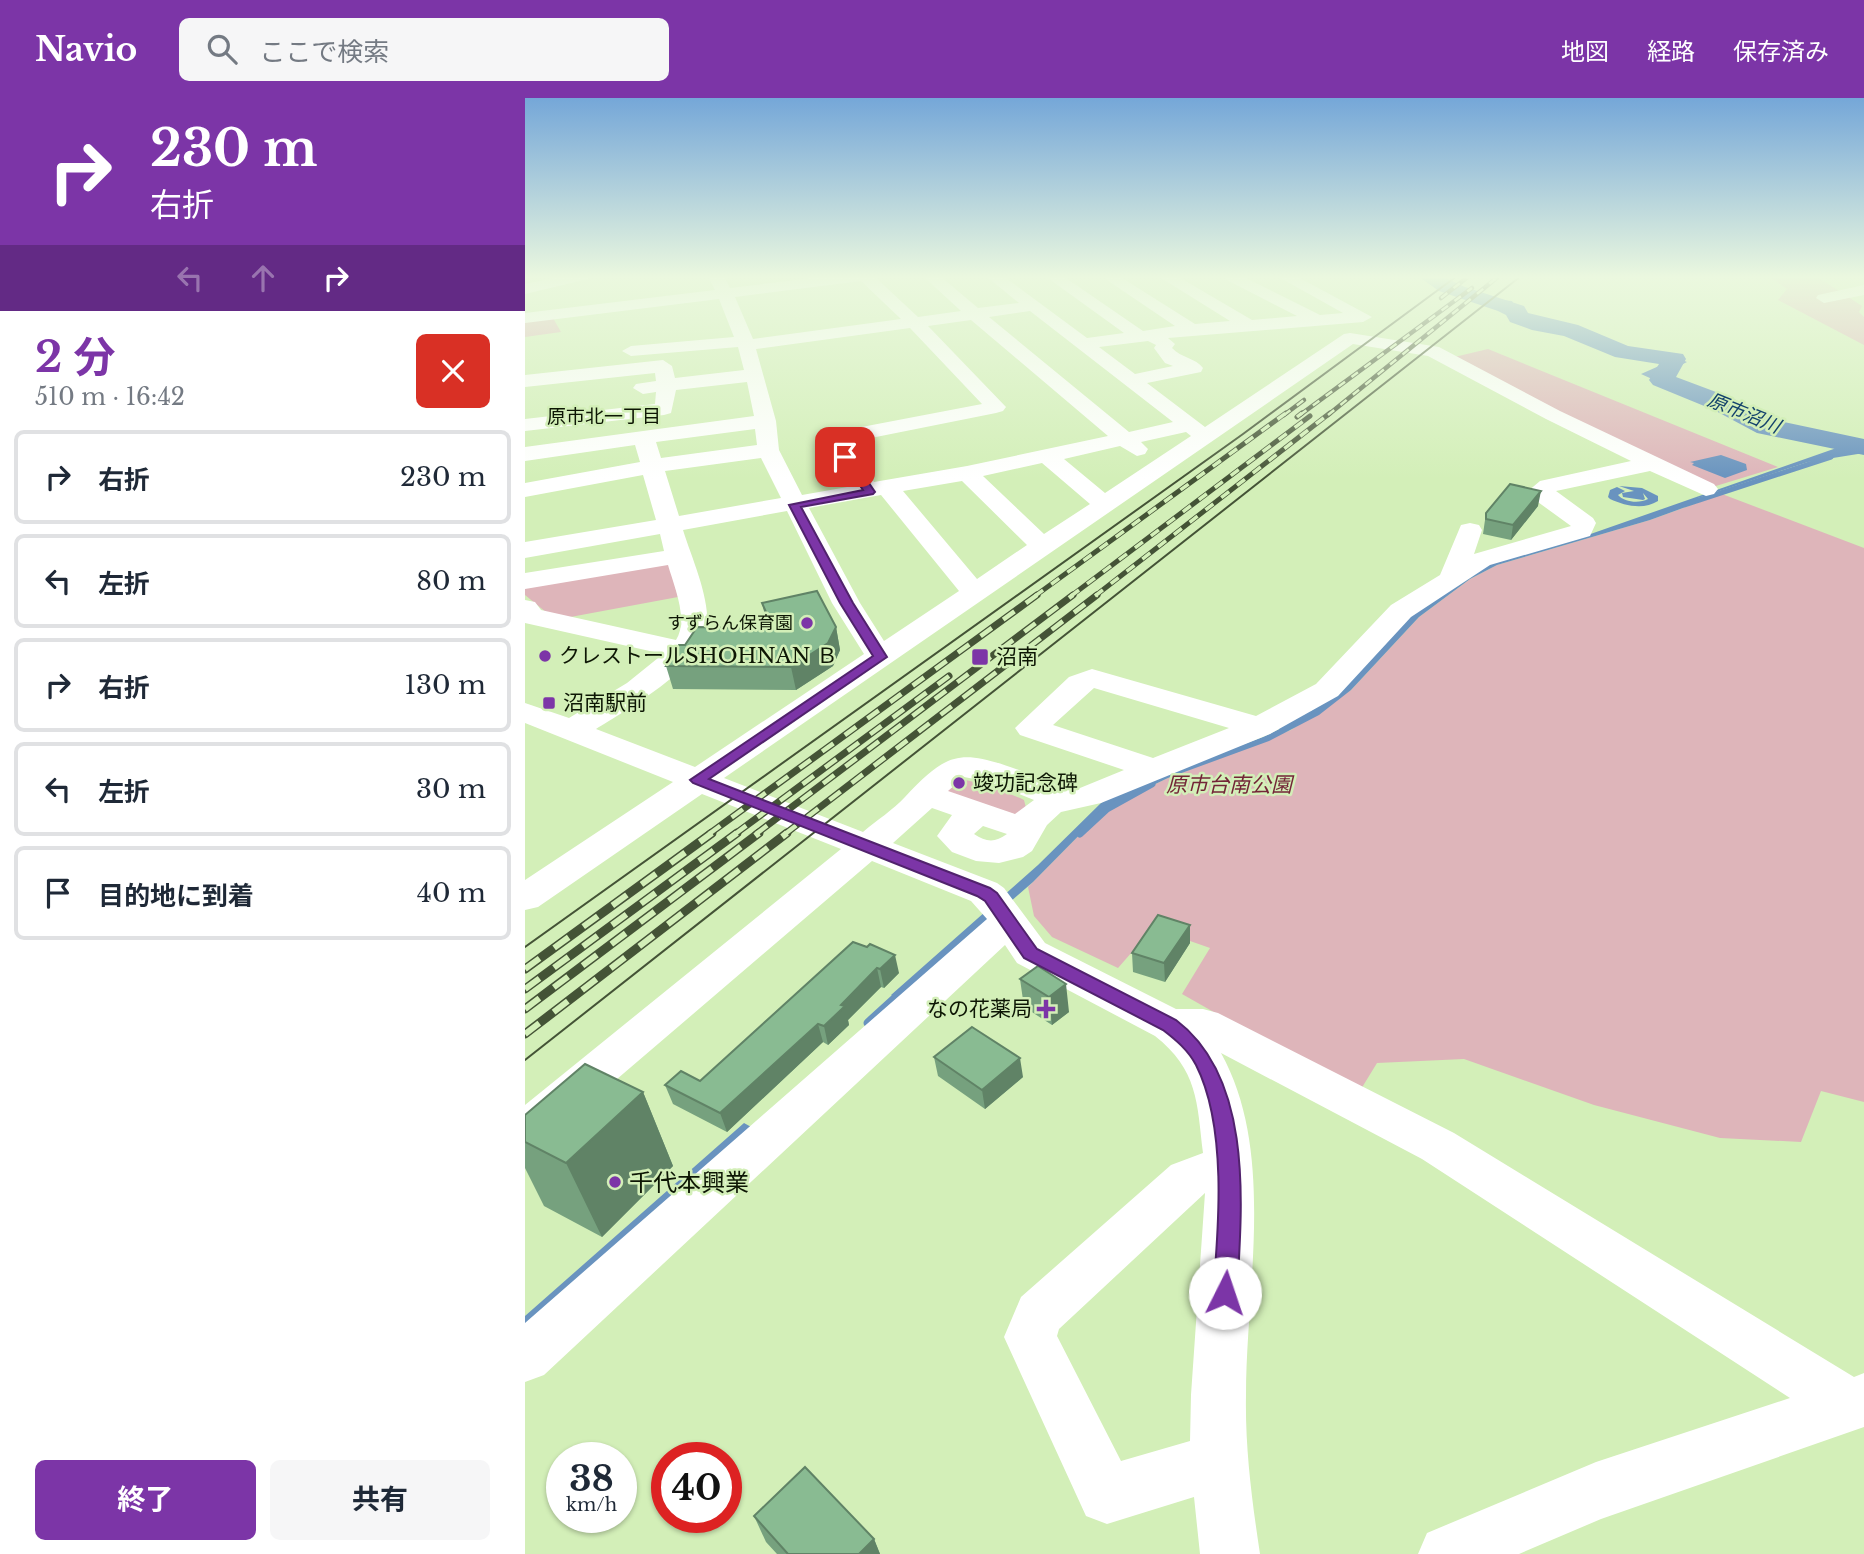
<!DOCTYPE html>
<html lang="ja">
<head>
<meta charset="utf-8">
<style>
	:root { --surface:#fff; --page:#f6f6f7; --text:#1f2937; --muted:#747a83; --line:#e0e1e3; --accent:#7c35a7 }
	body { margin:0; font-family:"Libre Baskerville","Noto Sans JP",serif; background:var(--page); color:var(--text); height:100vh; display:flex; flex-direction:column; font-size:26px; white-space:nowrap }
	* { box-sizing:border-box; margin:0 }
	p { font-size:23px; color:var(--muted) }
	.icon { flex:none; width:38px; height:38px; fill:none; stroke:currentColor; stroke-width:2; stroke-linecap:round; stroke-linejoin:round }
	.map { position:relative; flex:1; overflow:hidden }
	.panel { display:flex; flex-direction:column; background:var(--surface); width:525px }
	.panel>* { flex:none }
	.guide { background:#7c35a7; color:#fff; overflow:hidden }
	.speed { position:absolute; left:21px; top:1344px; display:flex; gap:14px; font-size:35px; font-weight:700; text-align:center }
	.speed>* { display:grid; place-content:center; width:91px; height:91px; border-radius:50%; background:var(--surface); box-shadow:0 2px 5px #0004; line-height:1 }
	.speed small { font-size:18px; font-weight:400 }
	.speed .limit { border:10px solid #d22; background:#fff; color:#111 }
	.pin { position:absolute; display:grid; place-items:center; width:60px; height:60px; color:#fff; margin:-30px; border-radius:14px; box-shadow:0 4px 10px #0006 }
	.me { position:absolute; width:77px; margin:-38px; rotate:4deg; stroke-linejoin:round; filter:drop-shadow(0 0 5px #0008) }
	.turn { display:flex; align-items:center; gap:24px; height:147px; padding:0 35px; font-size:32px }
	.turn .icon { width:91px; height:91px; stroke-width:2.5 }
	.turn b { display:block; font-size:49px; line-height:60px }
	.lanes { display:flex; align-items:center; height:66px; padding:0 35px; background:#0003; justify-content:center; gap:35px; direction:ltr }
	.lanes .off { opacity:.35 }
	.round { display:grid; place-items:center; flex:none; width:74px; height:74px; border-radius:10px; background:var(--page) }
	.overview { display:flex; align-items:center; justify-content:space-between; height:119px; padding:0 35px }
	h1 { font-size:42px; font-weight:700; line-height:52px; color:var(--accent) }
	.primary-button { display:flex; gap:14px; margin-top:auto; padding:14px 35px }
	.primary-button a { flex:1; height:80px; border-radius:10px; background:var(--accent); color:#fff; font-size:28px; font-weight:700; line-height:80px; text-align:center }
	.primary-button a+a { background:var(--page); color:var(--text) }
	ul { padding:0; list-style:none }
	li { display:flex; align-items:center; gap:21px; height:94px; margin:0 14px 10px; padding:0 21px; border:4px solid var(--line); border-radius:10px }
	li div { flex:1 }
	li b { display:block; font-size:26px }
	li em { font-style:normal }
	header { display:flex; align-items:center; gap:42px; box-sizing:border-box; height:98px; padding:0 35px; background:var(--accent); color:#fff }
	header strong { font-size:33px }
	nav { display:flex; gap:38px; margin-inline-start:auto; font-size:24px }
	.search { width:490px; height:63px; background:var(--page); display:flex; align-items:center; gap:18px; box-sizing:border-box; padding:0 24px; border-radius:10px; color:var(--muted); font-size:26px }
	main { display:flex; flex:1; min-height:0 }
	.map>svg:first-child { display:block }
	.green { fill:#deb5ba }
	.water { fill:#6993bf }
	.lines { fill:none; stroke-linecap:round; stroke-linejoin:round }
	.stream-far2 { stroke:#6993bf; stroke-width:5 }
	.stream-far1 { stroke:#6993bf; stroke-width:7 }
	.stream { stroke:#6993bf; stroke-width:9 }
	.river { fill:#6993bf; fill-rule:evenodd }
	.minor { fill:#fff; fill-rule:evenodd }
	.tram { stroke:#445336; stroke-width:2 }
	.rail-far3-casing { stroke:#445336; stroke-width:4.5 }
	.rail-far2-casing { stroke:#445336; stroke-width:5 }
	.rail-far1-casing { stroke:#445336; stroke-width:7 }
	.rail-casing { stroke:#445336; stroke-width:9 }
	.rail-far3 { stroke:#d3efb8; stroke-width:2.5; stroke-dasharray:8; stroke-linecap:butt }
	.rail-far2 { stroke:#d3efb8; stroke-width:3.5; stroke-dasharray:10; stroke-linecap:butt }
	.rail-far1 { stroke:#d3efb8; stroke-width:4.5; stroke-dasharray:14; stroke-linecap:butt }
	.rail { stroke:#d3efb8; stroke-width:6; stroke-dasharray:18; stroke-linecap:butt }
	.wall { fill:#76a17e }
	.shaded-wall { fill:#608366 }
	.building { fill:#89bb92; stroke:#608366; stroke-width:2 }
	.route { fill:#7c35a7; stroke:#51226d; stroke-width:2 }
	.poi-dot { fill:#7c35a7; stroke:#d3efb8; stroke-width:2.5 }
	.labels { text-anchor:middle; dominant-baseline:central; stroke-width:5; stroke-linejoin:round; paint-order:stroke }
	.far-poi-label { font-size:18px; fill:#0d1604; stroke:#d3efb8; text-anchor:end }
	.far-water-label { font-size:19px; font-style:italic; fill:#13426c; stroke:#d3efb8 }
	.far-neighbourhood-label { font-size:19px; fill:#0d1604; stroke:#d3efb8 }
	.poi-label { font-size:21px; fill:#0d1604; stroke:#d3efb8; text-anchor:start }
	.park-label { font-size:21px; font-style:italic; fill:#732537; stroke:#d3efb8 }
	.near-poi-label { font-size:24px; fill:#0d1604; stroke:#d3efb8; text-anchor:start }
</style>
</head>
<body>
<header>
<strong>Navio</strong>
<div class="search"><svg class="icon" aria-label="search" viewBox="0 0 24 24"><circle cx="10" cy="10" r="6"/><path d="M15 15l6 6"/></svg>ここで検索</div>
<nav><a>地図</a><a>経路</a><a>保存済み</a></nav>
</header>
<main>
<section class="panel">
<div class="guide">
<div class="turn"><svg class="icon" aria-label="right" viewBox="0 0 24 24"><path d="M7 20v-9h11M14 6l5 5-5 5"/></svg><div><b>230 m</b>右折</div></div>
<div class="lanes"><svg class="icon off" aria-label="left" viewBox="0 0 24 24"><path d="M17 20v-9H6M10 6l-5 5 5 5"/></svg><svg class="icon off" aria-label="ahead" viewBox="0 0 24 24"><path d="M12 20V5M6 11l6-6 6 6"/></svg><svg class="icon" aria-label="right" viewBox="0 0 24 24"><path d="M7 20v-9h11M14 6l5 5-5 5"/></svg></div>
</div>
<div class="overview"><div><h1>2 分</h1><p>510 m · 16:42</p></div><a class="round" style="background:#d93025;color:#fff"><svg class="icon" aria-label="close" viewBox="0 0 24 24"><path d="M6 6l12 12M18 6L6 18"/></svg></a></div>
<ul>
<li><svg class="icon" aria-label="right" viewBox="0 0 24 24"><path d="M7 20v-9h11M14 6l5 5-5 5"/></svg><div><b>右折</b></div><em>230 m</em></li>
<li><svg class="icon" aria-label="left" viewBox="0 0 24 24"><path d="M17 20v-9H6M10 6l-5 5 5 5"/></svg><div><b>左折</b></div><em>80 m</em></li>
<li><svg class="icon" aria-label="right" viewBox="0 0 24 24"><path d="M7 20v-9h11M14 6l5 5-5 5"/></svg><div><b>右折</b></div><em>130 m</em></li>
<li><svg class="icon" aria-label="left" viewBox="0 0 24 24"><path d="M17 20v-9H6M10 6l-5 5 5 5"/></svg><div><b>左折</b></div><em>30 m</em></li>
<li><svg class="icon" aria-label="arrive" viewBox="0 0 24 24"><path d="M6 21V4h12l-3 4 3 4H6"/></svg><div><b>目的地に到着</b></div><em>40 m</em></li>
</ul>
<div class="primary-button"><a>終了</a><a>共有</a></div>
</section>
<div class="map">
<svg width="1339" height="1456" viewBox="0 0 1339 1456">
	<rect width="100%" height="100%" fill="#d3efb8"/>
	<path class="green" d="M 1244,178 L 1291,178 L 1337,208 L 1334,214 L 1339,219 L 1339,247 L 1253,202 L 1262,191 Z
		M 28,220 L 36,234 L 0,239 L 0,221 Z
		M 963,251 L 1253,369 L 1181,391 L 921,261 Z
		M 1197,396 L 1339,450 L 1339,1004 L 1296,993 L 1276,1044 L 1195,1040 L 1069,1007 L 939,961 L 852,965 L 833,996 L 657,896 L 685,850 L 628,830 L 593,870 L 527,839 L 509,818 L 503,789 L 582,709 L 643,680 L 766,632 L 826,592 L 894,519 L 945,481 L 972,467 L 1125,422 Z
		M 144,466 L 153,499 L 40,520 L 22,515 L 0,497 L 0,489 Z
		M 436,681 L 462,687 L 495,700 L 499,702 L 501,710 L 492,717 L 422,695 L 425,685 Z"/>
	<path class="water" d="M 954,200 L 987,203 L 1000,224 L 1025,231 L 1061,236 L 1106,255 L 1155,261 L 1162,264 L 1134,278 L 1194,305 L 1227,312 L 1254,328 L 1339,345 L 1339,355 L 1283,364 L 1173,400 L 1158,410 L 1125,422 L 972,467 L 945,481 L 894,519 L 826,592 L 794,617 L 744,643 L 643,680 L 582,709 L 508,784 L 373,902 L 366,897 L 513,767 L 576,705 L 598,691 L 738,639 L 769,624 L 796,606 L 886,517 L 963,466 L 1057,439 L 1320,347 L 1258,335 L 1216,314 L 1147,290 L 1116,276 L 1143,264 L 1103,258 L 1050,237 L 998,226 L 979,206 L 955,202 Z
		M 1196,357 L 1221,366 L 1222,372 L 1200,380 L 1167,367 L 1169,365 L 1165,364 Z
		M 1094,388 L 1117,390 L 1133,398 L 1133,403 C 1119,412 1100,408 1085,401 L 1083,399 L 1085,392 L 1092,389 L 1100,393 L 1093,397 C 1099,404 1114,406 1123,401 L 1118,395 L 1120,401 L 1118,402 L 1098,399 L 1097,395 L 1109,393 Z
		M 219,1025 L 228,1030 L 0,1233 L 0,1218 Z"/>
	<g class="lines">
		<path class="stream-far2" d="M 1159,407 L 1306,359"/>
		<path class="stream-far1" d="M 757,629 L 783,616
			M 555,736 L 582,711 L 627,686"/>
		<path class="stream" d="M 343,925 L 377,894"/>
		<path class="river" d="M 893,178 L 916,178 L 940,189 L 999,208 L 1003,215 L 1053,227 L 1103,248 L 1158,256 L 1161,261 L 1151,279 L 1207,300 L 1250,322 L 1339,341 L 1339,357 L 1232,335 L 1189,312 L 1128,287 L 1124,282 L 1134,266 L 1090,259 L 1039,238 L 1007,232 L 985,224 L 981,217 L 973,213 L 914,193 Z"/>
		<path class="minor" d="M 38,178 L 65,178 L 63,181 L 0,196 L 0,186 Z
			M 183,178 L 199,178 L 205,190 L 304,178 L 349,178 L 393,219 L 436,213 L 398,178 L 415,178 L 453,210 L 494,205 L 461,178 L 478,178 L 562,240 L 599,235 L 520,178 L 538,178 L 618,233 L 650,228 L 576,178 L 594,178 L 670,226 L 705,223 L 633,178 L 652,178 L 727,222 L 772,218 L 700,181 L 698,178 L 717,178 L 795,217 L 818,215 L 752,178 L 771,178 L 847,219 L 838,224 L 643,240 L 650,246 L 647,250 C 656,260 671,260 678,270 L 676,274 L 622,285 L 680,329 L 819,236 L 825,235 L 914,249 L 1035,313 L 1189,386 L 1193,391 L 1189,396 L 1181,398 L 1125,373 L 1031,393 L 1068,420 L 1071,425 L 1065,438 L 965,467 L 886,519 L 813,598 L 745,636 L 576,705 L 536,714 L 522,727 L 507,753 L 498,759 L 474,765 L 451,763 L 427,754 L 412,738 L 427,717 L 407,710 L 368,745 L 472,785 L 479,790 L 520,845 L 651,911 L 678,911 L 693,915 L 929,1035 L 1329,1279 L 1339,1275 L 1339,1329 L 1076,1421 L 994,1456 L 893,1456 L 902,1435 L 1071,1364 L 1265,1300 L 897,1061 L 696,955 C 751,1054 721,1189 721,1297 C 720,1350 727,1403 735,1456 L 675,1456 L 669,1399 L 582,1426 L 561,1418 L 479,1239 L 496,1199 L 646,1067 L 678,1055 C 672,1004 673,972 630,938 L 492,865 L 480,847 L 19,1277 L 0,1284 L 0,1225 L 462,821 L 446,803 L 347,763 L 16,1046 L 0,1051 L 0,1007 L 316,751 L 177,696 L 13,809 L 0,812 L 0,782 L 148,684 L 0,625 L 0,605 L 44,620 L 102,585 L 138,556 L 0,525 L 0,502 L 10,504 L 16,512 L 151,542 C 164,522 149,488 143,467 L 0,491 L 0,475 L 139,453 L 135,436 L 0,460 L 0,444 L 131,422 L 118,377 L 0,399 L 0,385 L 115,364 L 110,347 L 0,363 L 0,349 L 229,318 L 222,284 L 151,292 L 146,315 L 139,317 L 0,333 L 0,321 L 130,306 L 131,294 L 118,296 L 108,290 L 111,286 L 131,283 L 130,275 L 0,289 L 0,277 L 138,262 L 147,268 L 150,280 L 219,272 L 213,249 L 106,258 L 97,253 L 106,248 L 209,239 L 194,201 L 0,225 L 0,215 L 190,192 ZM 336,183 L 376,221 L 228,241 L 210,199 ZM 505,213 L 648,324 L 604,334 L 464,219 ZM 446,222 L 583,338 L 442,368 L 349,384 L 321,345 L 471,315 L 478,313 L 481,309 L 403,228 ZM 385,230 L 457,306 L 300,336 L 297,341 L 328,388 L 277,397 L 254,352 L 251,323 L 231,251 ZM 623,243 L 631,247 L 629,250 L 640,265 L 648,268 L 610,276 L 574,249 ZM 828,246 L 903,258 L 1021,321 L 1106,363 L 1015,383 L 1002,394 L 1006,399 L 1046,428 L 949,456 L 957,432 L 954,427 L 945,425 L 936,427 L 915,477 L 866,507 L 791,586 L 731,618 L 567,571 L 544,579 L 490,630 L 495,637 L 599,672 L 555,690 L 538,693 C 528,681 509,678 494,672 C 435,651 423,653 380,699 C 368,712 352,722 338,734 L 199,680 ZM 230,331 L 232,347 L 136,360 L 131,344 ZM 661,334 L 666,338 L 580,395 L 539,361 L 595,348 L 612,358 L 620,356 L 623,351 L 616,344 ZM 236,360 L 256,400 L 154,418 L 140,373 ZM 517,365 L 565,406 L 519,436 L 458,378 ZM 437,383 L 502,447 L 452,481 L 378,393 ZM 356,397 L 434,493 L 359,543 L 335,505 L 284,410 ZM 262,413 L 307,505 L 339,556 L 170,669 L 71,631 C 99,614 178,567 182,535 C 186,501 168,464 158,432 ZM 569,590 L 704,630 L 628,660 L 528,627 ZM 439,679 L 465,684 L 509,702 L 490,716 L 423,693 ZM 458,728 L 482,736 C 470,745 461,744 449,736 ZM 680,1095 L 666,1297 L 665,1343 L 596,1363 L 532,1238 L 534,1231 Z
			M 1339,187 L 1339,197 L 1299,205 L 1291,200 L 1293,197 Z"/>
		<path class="tram" d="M 0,849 L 718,336 L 932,178
			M 0,962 L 996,178"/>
		<g class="rail-far3-casing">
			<path id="rail-far3" d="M 916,200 L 944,178
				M 759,317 L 779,302
				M 775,317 L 947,190
				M 803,317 L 974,178"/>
		</g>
		<g class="rail-far2-casing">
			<path id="rail-far2" d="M 772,319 L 777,315
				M 510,498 L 761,315
				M 546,498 L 785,318
				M 570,498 L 805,315"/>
		</g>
		<g class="rail-far1-casing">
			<path id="rail-far1" d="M 184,736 L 512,497
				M 210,736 L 424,578
				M 231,736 L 548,497
				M 260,736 L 572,497"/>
		</g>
		<g class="rail-casing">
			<path id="rail" d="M 0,871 L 187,735
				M 0,891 L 212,735
				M 0,911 L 234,735
				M 0,936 L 262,735"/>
		</g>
		<use href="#rail-far3" class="rail-far3"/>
		<use href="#rail-far2" class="rail-far2"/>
		<use href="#rail-far1" class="rail-far1"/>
		<use href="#rail" class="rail"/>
	</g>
	<path class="wall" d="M 1013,408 L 986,442 L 958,436 L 961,415 Z
		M 237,505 L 311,529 L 315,552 L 308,568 L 271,592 L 148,591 L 141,568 L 160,547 L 243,530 Z
		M 665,827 L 665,845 L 640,884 L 608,874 L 607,855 Z
		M 328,844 L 374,875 L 359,890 L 356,889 L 323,922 L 324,927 L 303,947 L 298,944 L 202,1034 L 148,1006 L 140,987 L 175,983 Z
		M 513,868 L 544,914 L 527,927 L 499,909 L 495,881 Z
		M 409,959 L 498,979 L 460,1011 L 413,978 Z
		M 118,994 L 148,1068 L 77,1139 L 19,1108 L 0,1070 L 0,1017 Z
		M 229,1418 L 349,1441 L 355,1456 L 252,1456 L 241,1444 Z"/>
	<path class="shaded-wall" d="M 1016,393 L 1013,408 L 986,442 L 988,427 Z
		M 311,529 L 315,552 L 308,568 L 271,592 L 266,569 Z
		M 665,827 L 665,845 L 640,884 L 639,865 Z
		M 370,857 L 374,875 L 359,890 L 355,871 Z
		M 352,870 L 356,889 L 323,922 L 324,927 L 303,947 L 299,928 L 316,907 Z
		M 541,886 L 544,914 L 527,927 L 524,899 Z
		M 293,926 L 298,944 L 202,1034 L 195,1015 Z
		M 495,960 L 498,979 L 460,1011 L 457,992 Z
		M 118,994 L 148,1068 L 77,1139 L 41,1065 Z
		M 349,1441 L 355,1456 L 334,1456 Z"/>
	<path class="building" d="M 985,386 L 1016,393 L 988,427 L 961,421 L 961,415 Z
		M 292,493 L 311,529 L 303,545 L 266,569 L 141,568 L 154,547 L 160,547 L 172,529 L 248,530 L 237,505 Z
		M 633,817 L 665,827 L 639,865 L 607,855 Z
		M 328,844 L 342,849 L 345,846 L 370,857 L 355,871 L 352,870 L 316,907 L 320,908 L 299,928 L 293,926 L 195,1015 L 140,987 L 156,973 L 175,983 Z
		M 513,868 L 541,886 L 524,899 L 495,881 Z
		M 447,929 L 495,960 L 457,992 L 409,959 Z
		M 60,966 L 118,994 L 41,1065 L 0,1044 L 0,1017 Z
		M 280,1369 L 349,1441 L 334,1456 L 263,1456 L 229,1418 Z"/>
	<linearGradient id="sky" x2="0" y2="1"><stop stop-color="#75a7d8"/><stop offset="0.47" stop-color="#ebf8df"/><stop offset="1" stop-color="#ebf8df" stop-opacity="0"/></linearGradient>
	<rect width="1339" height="381" fill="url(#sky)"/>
	<path class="route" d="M 317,356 L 324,356 L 350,394 L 348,396 L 276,409 L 328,505 L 362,559 L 184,681 L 465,790 L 472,795 L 512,851 L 651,922 C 729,981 717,1108 712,1195 L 708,1202 L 700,1205 L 692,1202 L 688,1195 C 694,1128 702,1028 671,967 C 663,952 651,942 638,932 L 499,860 L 460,803 L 452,798 L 168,685 L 165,682 L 348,558 L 315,505 L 264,407 L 338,392 L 315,359 Z"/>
	<g class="poi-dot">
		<circle cx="282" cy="525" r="7"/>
		<circle cx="20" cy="558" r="7"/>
		<rect x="446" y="550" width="18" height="18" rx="3.5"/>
		<rect x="17" y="598" width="14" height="14" rx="3.5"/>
		<circle cx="434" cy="685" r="7"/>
		<path d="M517.5 900.5h7v7h7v7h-7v7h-7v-7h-7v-7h7z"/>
		<circle cx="90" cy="1084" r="7"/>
	</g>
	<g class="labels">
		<g class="far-poi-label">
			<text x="268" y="525">すずらん保育園</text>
		</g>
		<g class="far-water-label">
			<text transform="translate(1219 315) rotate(22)">原市沼川</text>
		</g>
		<g class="far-neighbourhood-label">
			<text x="79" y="318">原市北一丁目</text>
		</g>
		<g class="poi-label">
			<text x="34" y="558">クレストールSHOHNAN Ｂ</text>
			<text x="471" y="559">沼南</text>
			<text x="38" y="605">沼南駅前</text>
			<text x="448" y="685">竣功記念碑</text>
			<text x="507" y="911" text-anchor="end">なの花薬局</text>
		</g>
		<g class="park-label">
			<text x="704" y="687">原市台南公園</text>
		</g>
		<g class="near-poi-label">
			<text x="104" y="1084">千代本興業</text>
		</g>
	</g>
</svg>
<div class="speed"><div>38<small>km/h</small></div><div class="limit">40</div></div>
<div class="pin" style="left:320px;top:359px;background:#d93025"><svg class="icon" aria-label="arrive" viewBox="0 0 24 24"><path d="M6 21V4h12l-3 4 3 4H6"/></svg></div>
<svg class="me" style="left:700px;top:1195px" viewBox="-20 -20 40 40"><circle r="19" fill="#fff"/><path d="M0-13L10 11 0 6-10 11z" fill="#7c35a7"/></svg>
</div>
</main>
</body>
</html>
